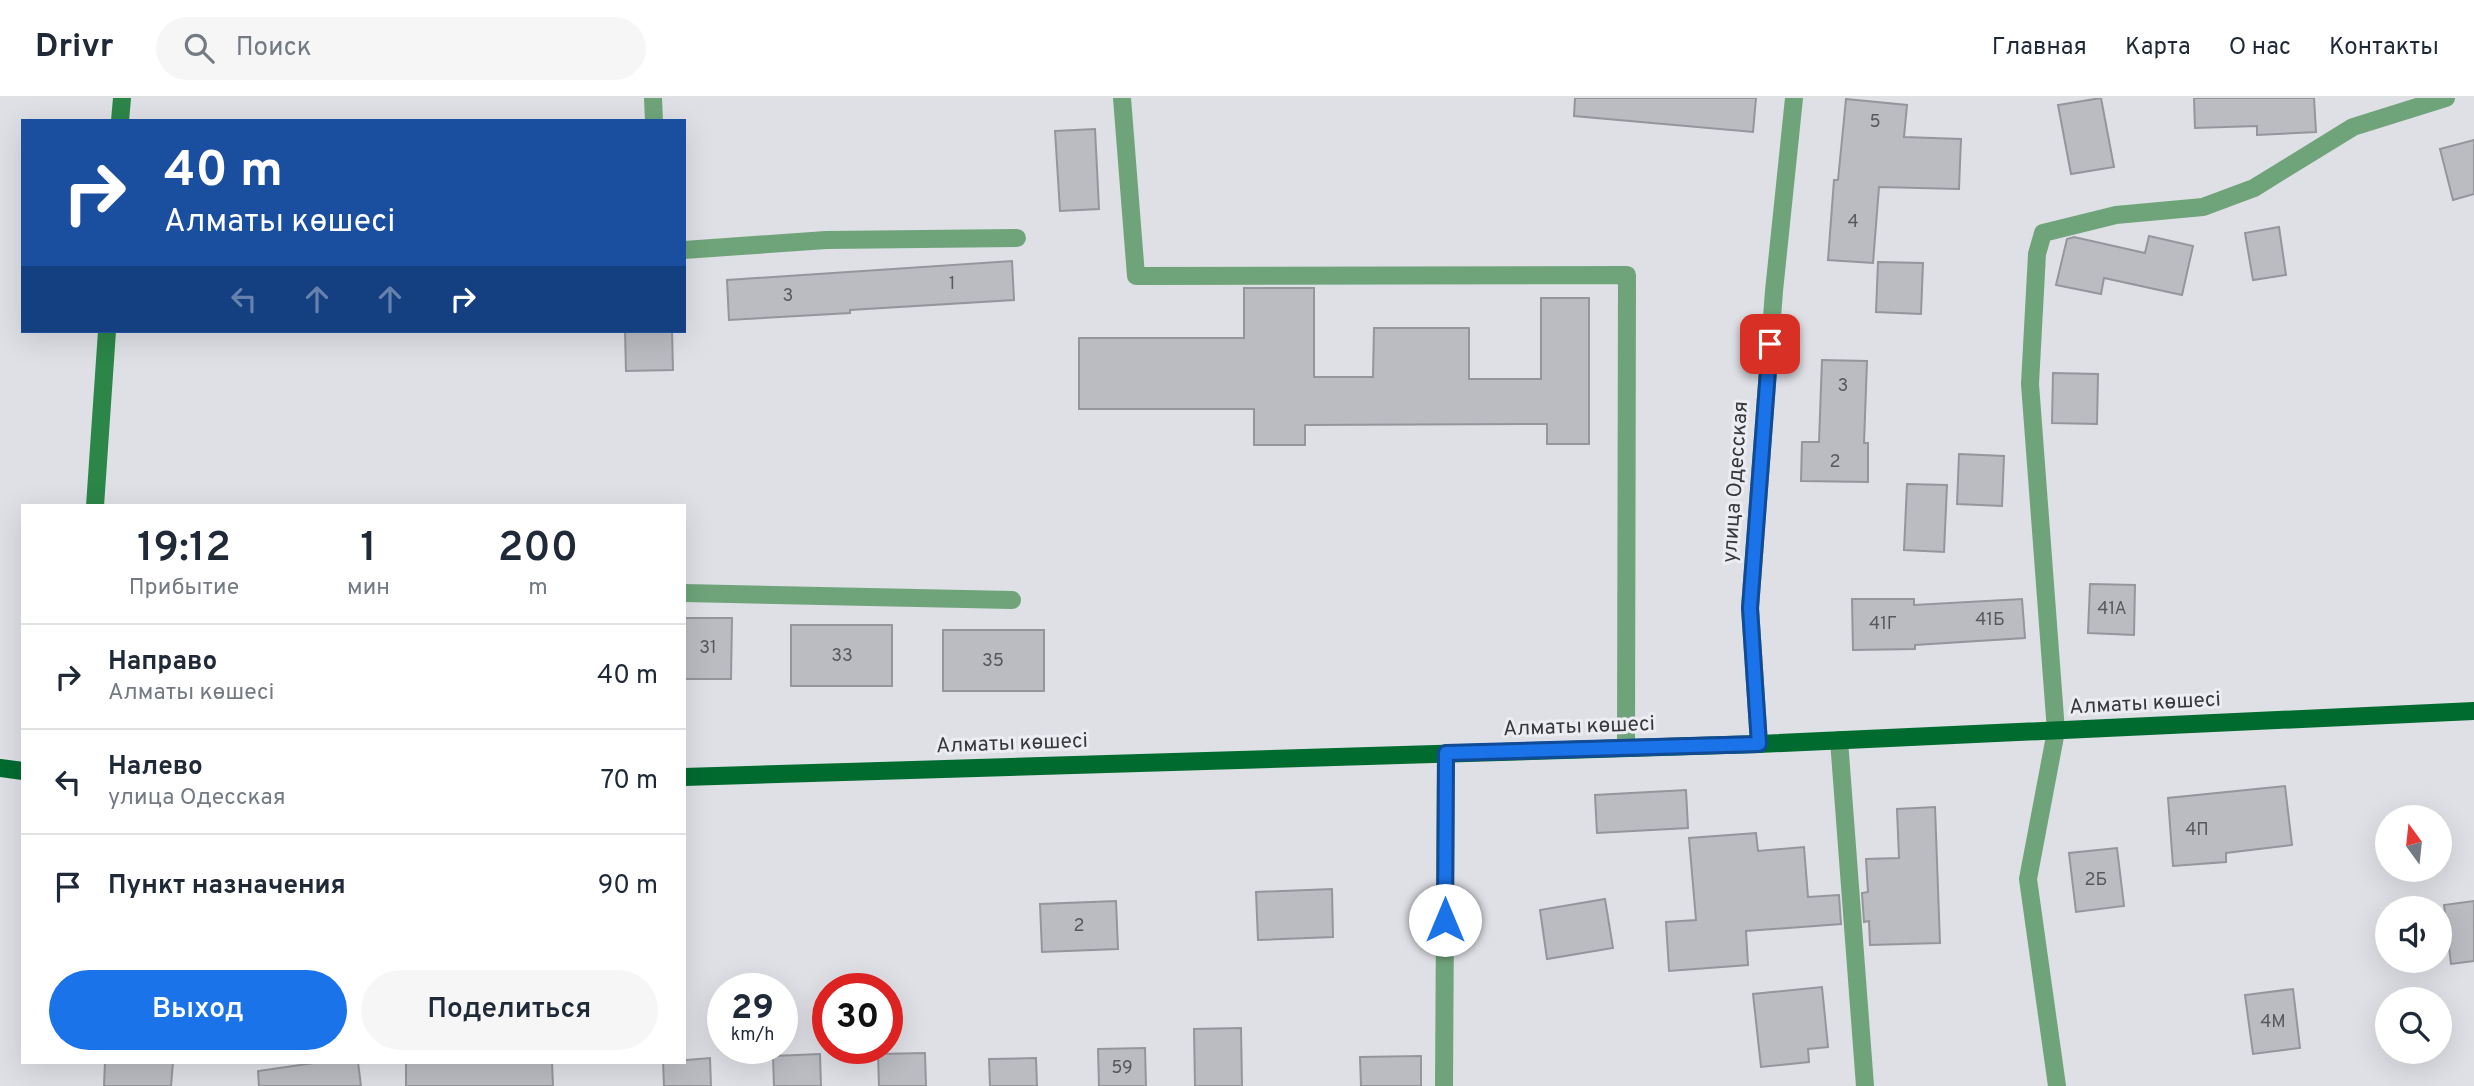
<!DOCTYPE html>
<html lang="ru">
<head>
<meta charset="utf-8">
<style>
	:root { --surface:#fff; --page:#f6f6f7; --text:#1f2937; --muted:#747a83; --line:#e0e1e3; --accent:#1a73e8 }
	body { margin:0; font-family:Overpass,sans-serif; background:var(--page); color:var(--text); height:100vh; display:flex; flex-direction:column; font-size:26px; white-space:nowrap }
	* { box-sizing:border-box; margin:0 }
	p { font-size:23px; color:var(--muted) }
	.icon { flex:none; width:38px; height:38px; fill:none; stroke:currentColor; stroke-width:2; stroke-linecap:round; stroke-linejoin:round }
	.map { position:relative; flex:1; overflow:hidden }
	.details { position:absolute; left:21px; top:406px; width:665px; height:560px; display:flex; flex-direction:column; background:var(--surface); border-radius:0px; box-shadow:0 7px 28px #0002 }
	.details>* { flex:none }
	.guide { position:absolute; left:21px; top:21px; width:665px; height:214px; border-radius:0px; box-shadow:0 7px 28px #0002; background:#1a4fa0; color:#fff; overflow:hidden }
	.needle { width:46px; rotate:345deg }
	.controls { position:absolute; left:2375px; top:707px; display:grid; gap:14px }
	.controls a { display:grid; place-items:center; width:77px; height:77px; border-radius:50%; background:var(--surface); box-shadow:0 7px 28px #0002; font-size:35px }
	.speed { position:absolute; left:707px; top:875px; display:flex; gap:14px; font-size:35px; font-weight:700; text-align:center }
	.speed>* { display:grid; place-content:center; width:91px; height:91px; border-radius:50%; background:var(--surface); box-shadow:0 7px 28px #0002; line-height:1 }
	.speed small { font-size:18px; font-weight:400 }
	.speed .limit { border:10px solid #d22; background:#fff; color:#111 }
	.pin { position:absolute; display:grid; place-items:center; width:60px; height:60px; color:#fff; margin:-30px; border-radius:14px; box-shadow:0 4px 10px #0006 }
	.me { position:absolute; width:77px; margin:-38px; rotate:0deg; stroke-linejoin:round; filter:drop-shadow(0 0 5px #0008) }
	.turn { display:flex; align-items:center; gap:24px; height:147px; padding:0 28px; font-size:32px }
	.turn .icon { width:91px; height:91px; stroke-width:2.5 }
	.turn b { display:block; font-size:49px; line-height:60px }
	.lanes { display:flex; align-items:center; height:66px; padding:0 28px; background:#0003; justify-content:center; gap:35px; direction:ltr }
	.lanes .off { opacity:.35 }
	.eta { display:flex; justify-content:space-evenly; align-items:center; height:119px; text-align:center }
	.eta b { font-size:42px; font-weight:600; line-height:49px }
	.cta { display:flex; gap:14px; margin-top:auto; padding:14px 28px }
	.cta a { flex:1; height:80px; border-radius:42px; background:var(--accent); color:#fff; font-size:28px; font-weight:600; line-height:80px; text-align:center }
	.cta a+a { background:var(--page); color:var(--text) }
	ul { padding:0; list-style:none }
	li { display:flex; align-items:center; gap:21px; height:105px; padding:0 28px; border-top:2px solid var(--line) }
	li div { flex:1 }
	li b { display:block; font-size:26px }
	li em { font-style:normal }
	header { display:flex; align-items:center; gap:42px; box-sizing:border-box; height:98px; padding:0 35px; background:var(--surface); border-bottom:2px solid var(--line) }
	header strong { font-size:33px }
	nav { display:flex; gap:38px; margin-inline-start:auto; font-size:24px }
	.search { width:490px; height:63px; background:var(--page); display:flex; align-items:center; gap:18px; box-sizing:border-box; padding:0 24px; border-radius:38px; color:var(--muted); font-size:26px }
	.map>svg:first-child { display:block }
	.building { fill:#babcc2; stroke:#94969c; stroke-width:2 }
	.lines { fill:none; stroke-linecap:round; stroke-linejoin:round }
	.minor { stroke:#6fa47a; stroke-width:18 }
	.secondary { stroke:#2c8648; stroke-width:18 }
	.primary { stroke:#006b2f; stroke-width:18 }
	.route-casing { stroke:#114b97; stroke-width:18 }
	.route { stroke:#1a73e8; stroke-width:12 }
	.labels { text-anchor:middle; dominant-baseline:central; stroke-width:6; stroke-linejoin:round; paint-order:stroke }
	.number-label { font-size:18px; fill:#58595d }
	.street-label { font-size:21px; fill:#37383b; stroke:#ebedf3 }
</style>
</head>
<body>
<header>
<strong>Drivr</strong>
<div class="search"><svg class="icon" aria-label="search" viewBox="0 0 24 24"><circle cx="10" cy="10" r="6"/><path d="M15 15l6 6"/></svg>Поиск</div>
<nav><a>Главная</a><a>Карта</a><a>О нас</a><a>Контакты</a></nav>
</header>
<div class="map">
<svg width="2474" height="988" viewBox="0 0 2474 988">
	<rect width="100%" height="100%" fill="#dee0e6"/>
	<path class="building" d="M 1575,0 L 1756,0 L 1753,34 L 1574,18 Z
		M 2101,0 L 2114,69 L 2071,76 L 2058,7 Z
		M 2194,0 L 2314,0 L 2316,34 L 2257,37 L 2257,28 L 2195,30 Z
		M 1846,1 L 1907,7 L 1904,39 L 1961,41 L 1959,91 L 1879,89 L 1873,165 L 1828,162 L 1834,82 L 1838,82 Z
		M 1095,31 L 1099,111 L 1060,113 L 1055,33 Z
		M 2474,42 L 2474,96 L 2453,102 L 2440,51 Z
		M 2279,129 L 2286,177 L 2253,182 L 2245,135 Z
		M 2149,138 L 2193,148 L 2182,197 L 2104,180 L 2101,196 L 2056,187 L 2067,141 L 2074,139 L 2145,155 Z
		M 1012,163 L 1014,202 L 850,212 L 850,215 L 729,222 L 727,182 Z
		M 1878,164 L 1923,165 L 1921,216 L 1876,214 Z
		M 1244,190 L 1314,190 L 1314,279 L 1373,279 L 1374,230 L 1469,230 L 1469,281 L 1541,281 L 1541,200 L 1589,200 L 1589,346 L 1547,346 L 1547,326 L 1305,327 L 1305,347 L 1254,347 L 1254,311 L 1079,311 L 1079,240 L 1244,240 Z
		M 625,233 L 672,233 L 673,272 L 626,273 Z
		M 1822,262 L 1867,263 L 1864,345 L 1868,345 L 1868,384 L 1801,383 L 1802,344 L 1819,344 Z
		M 2053,275 L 2098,276 L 2097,326 L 2052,325 Z
		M 1959,356 L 2004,358 L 2002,408 L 1957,406 Z
		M 1907,386 L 1947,387 L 1944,454 L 1904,452 Z
		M 2090,486 L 2135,487 L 2134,537 L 2088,535 Z
		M 1852,501 L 1914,501 L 1914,507 L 2022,501 L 2025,540 L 1915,547 L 1915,551 L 1853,552 Z
		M 684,520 L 732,520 L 731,581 L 684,581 Z
		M 791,527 L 892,527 L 892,588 L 791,588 Z
		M 943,532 L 1044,532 L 1044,593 L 943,593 Z
		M 2285,688 L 2292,747 L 2226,755 L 2226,764 L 2173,768 L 2168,700 Z
		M 1686,692 L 1688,730 L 1597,735 L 1595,697 Z
		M 1935,709 L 1940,845 L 1870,847 L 1869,823 L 1864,824 L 1862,795 L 1868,794 L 1866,761 L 1899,760 L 1897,711 Z
		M 1756,735 L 1758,753 L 1804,749 L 1808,799 L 1839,797 L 1841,826 L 1746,833 L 1748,867 L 1669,873 L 1666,824 L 1696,822 L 1689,740 Z
		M 2117,750 L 2124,808 L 2076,814 L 2069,755 Z
		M 1332,791 L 1333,839 L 1258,842 L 1256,794 Z
		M 1605,801 L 1613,850 L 1547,861 L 1540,812 Z
		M 1116,803 L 1118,851 L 1042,854 L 1040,806 Z
		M 2474,803 L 2474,863 L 2451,866 L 2444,807 Z
		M 1822,889 L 1828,949 L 1808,951 L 1809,964 L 1761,969 L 1753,896 Z
		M 2293,891 L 2300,950 L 2253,956 L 2245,897 Z
		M 1241,930 L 1242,988 L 1195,988 L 1194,931 Z
		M 1145,950 L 1146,988 L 1099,988 L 1098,951 Z
		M 925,955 L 926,988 L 879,988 L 878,956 Z
		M 820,956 L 821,988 L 774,988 L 773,958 Z
		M 1421,958 L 1421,988 L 1361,988 L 1360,959 Z
		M 710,960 L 711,988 L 664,988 L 663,964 Z
		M 1036,960 L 1037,988 L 990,988 L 989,961 Z
		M 105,964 L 173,964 L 171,988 L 104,988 Z
		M 321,964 L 358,964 L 361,988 L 259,988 L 258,973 Z
		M 406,964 L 552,964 L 553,988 L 406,988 Z"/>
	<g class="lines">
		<path class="minor" d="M 653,0 L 654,23
			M 1122,0 L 1136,178 L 1627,177 L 1626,650
			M 684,152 L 826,142 L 1017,140
			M 684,495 L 1012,502
			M 1839,642 L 1865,988
			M 1759,646 L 1750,510 L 1774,193 L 1794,0
			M 1444,988 L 1446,655
			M 2057,988 L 2028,781 L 2056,633 L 2030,286 L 2037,156 L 2043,135 L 2116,117 L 2203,109 L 2254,90 L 2353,29 L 2446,0"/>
		<path class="secondary" d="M 120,23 L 122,0
			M 95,408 L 107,233"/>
		<path class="primary" d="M 0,670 L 23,673
			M 684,679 L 1759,646 L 2474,613"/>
	</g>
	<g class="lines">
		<g class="route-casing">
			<path id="route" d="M 1445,822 L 1446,655 L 1759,646 L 1750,510 L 1770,246"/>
		</g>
		<use href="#route" class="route"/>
	</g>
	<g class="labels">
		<g class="number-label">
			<text x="1875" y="24">5</text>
			<text x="1853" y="124">4</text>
			<text x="952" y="186">1</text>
			<text x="788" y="198">3</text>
			<text x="1843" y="288">3</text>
			<text x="1835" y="364">2</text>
			<text x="2112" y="511">41А</text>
			<text x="1990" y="522">41Б</text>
			<text x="1883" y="526">41Г</text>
			<text x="708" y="550">31</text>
			<text x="842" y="558">33</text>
			<text x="993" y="563">35</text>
			<text x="2197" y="732">4П</text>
			<text x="2096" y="782">2Б</text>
			<text x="1079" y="828">2</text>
			<text x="2273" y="924">4М</text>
			<text x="1122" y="970">59</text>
		</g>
		<g class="street-label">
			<text transform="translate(1736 384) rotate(-86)">улица Одесская</text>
			<text transform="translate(2145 606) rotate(-3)">Алматы көшесі</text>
			<text transform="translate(1579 629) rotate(-2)">Алматы көшесі</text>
			<text transform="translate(1012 646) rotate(-2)">Алматы көшесі</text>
		</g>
	</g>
</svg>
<div class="controls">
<a><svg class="needle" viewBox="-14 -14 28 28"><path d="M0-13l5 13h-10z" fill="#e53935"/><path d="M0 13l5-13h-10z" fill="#747a83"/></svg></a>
<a><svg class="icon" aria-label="sound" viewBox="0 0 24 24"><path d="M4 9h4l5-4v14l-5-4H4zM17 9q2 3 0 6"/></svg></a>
<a><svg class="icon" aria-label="search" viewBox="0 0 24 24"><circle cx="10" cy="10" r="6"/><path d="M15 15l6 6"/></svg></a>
</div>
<div class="speed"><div>29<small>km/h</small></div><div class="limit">30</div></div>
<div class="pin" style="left:1770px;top:246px;background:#d93025"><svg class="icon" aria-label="arrive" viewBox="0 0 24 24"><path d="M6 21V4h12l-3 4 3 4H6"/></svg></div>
<svg class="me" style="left:1445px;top:822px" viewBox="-20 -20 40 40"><circle r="19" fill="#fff"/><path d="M0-13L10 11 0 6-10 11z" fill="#1a73e8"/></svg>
<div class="guide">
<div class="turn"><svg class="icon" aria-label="right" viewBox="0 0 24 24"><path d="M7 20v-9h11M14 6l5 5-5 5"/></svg><div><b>40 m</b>Алматы көшесі</div></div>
<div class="lanes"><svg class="icon off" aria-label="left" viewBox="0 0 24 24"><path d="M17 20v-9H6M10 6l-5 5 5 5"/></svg><svg class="icon off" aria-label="ahead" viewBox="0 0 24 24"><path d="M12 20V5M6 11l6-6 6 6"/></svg><svg class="icon off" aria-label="ahead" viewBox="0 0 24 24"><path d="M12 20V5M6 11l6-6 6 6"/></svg><svg class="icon" aria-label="right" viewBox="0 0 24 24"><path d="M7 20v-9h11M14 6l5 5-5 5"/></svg></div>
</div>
<section class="details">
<div class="eta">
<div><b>19:12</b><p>Прибытие</p></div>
<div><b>1</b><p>мин</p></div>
<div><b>200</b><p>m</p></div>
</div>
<ul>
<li><svg class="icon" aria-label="right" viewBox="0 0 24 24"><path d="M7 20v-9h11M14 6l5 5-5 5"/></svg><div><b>Направо</b><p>Алматы көшесі</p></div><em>40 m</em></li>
<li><svg class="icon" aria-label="left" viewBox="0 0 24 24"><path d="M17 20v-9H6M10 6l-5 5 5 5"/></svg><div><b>Налево</b><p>улица Одесская</p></div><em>70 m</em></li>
<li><svg class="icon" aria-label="arrive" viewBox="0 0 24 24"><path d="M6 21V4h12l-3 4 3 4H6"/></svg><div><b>Пункт назначения</b></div><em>90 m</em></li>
</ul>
<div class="cta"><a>Выход</a><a>Поделиться</a></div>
</section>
</div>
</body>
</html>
